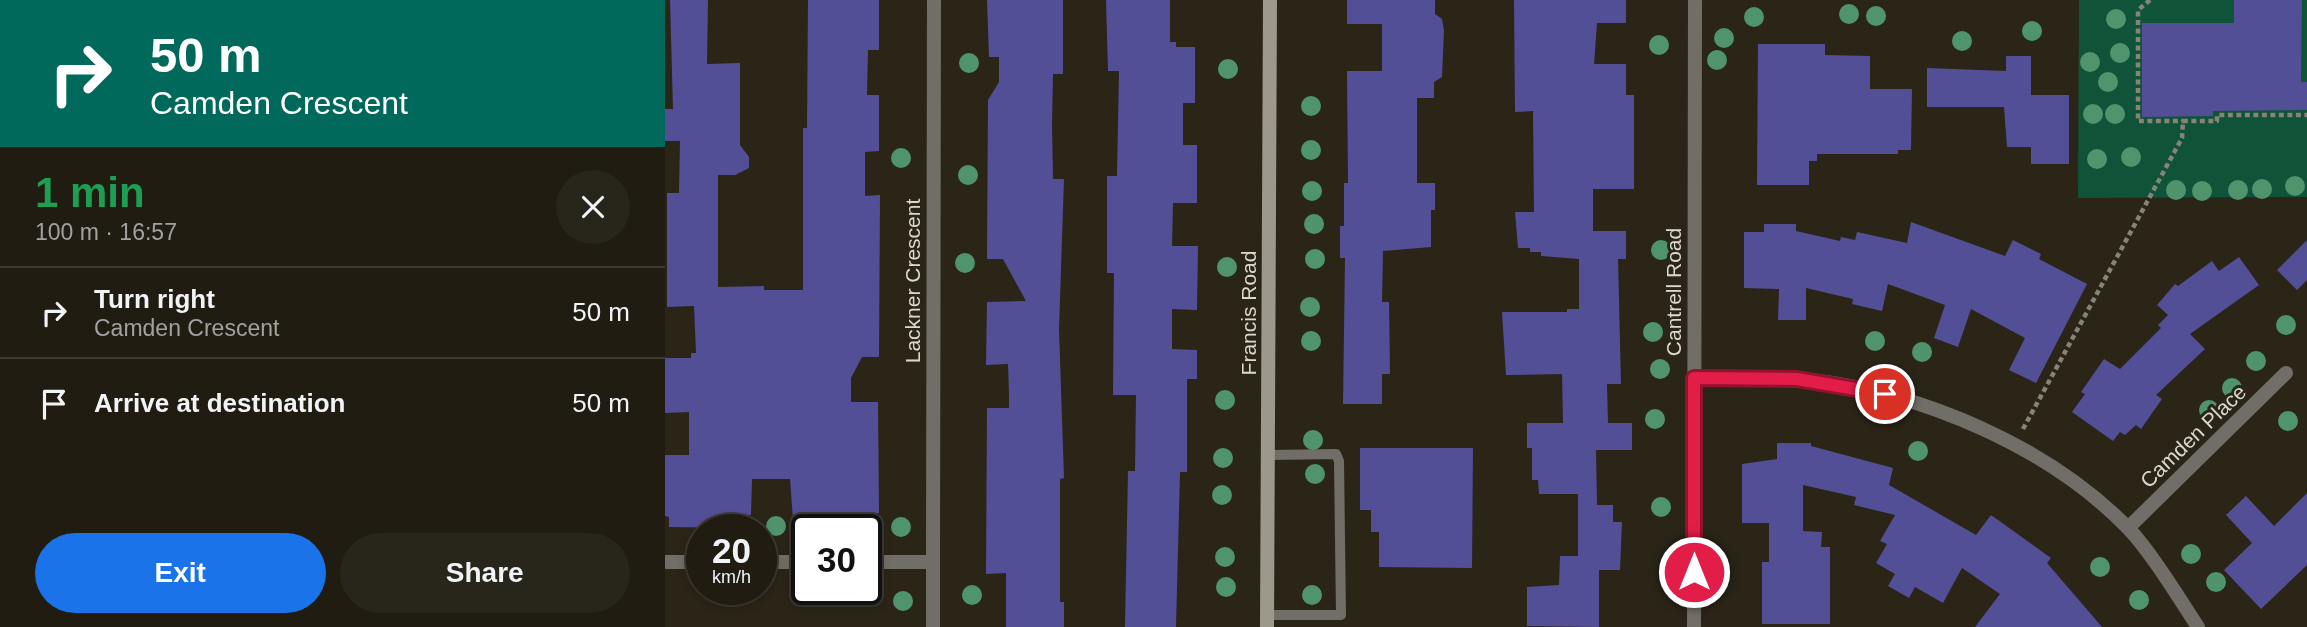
<!DOCTYPE html>
<html lang="en">
<head>
<meta charset="utf-8">
<style>
	:root { --surface:#201c12; --page:#28251b; --text:#f1f3f6; --muted:#a2a19f; --line:#3d3a32; --accent:#1a73e8 }
	body { margin:0; font-family:Helvetica,sans-serif; background:var(--page); color:var(--text); height:100vh; display:flex; flex-direction:column; font-size:26px; white-space:nowrap }
	* { box-sizing:border-box; margin:0 }
	p { font-size:23px; color:var(--muted) }
	.icon { flex:none; width:38px; height:38px; fill:none; stroke:currentColor; stroke-width:2; stroke-linecap:round; stroke-linejoin:round }
	.map { position:relative; flex:1; overflow:hidden }
	.details { display:flex; flex-direction:column; background:var(--surface); width:665px }
	.details>* { flex:none }
	.guide { background:#00695c; color:#fff; overflow:hidden }
	.speed { position:absolute; left:21px; top:514px; display:flex; gap:14px; font-size:35px; font-weight:700; text-align:center }
	.speed>* { display:grid; place-content:center; width:91px; height:91px; border-radius:50%; background:var(--surface); box-shadow:0 4px 10px #0003,0 0 0 2px var(--line); line-height:1 }
	.speed small { font-size:18px; font-weight:400 }
	.speed .limit { border:4px solid #111; border-radius:10px; background:#fff; color:#111 }
	.pin { position:absolute; display:grid; place-items:center; width:60px; height:60px; color:#fff; margin:-30px; border:4px solid #fff; border-radius:50%; box-shadow:0 2px 7px #0007 }
	.me { position:absolute; width:77px; margin:-38px; rotate:0deg; stroke-linejoin:round; filter:drop-shadow(0 0 5px #0008) }
	.turn { display:flex; align-items:center; gap:24px; height:147px; padding:0 35px; font-size:32px }
	.turn .icon { width:91px; height:91px; stroke-width:2.5 }
	.turn b { display:block; font-size:49px; line-height:60px }
	.round { display:grid; place-items:center; flex:none; width:74px; height:74px; border-radius:37px; background:var(--page) }
	.headline { display:flex; align-items:center; justify-content:space-between; height:119px; padding:0 35px }
	h1 { font-size:42px; font-weight:700; line-height:52px; color:#1e9e55 }
	.primary-button { display:flex; gap:14px; margin-top:auto; padding:14px 35px }
	.primary-button a { flex:1; height:80px; border-radius:42px; background:var(--accent); color:#fff; font-size:28px; font-weight:700; line-height:80px; text-align:center }
	.primary-button a+a { background:var(--page); color:var(--text) }
	ul { padding:0; list-style:none }
	li { display:flex; align-items:center; gap:21px; height:91px; padding:0 35px; border-top:2px solid var(--line) }
	li div { flex:1 }
	li b { display:block; font-size:26px }
	li em { font-style:normal }
	main { display:flex; flex:1; min-height:0 }
	.map>svg:first-child { display:block }
	.green { fill:#0f5338 }
	.building { fill:#524f97 }
	.lines { fill:none; stroke-linecap:round; stroke-linejoin:round }
	.path { stroke:#888379; stroke-width:4.5; stroke-dasharray:5 3.5; stroke-linecap:butt }
	.lane { stroke:#716e67; stroke-width:10 }
	.street { stroke:#716e67; stroke-width:14 }
	.secondary { stroke:#9c988c; stroke-width:14 }
	.tree { fill:#4f946d }
	.route-casing { stroke:#92132f; stroke-width:18 }
	.route { stroke:#e11d48; stroke-width:12 }
	.labels { text-anchor:middle; dominant-baseline:central; stroke-width:6; stroke-linejoin:round; paint-order:stroke }
	.street-label { font-size:21px; fill:#dcd8d0; stroke:#2b2518 }
</style>
</head>
<body>
<main>
<section class="details">
<div class="guide">
<div class="turn"><svg class="icon" aria-label="right" viewBox="0 0 24 24"><path d="M7 20v-9h11M14 6l5 5-5 5"/></svg><div><b>50 m</b>Camden Crescent</div></div>
</div>
<div class="headline"><div><h1>1 min</h1><p>100 m · 16:57</p></div><a class="round"><svg class="icon" aria-label="close" viewBox="0 0 24 24"><path d="M6 6l12 12M18 6L6 18"/></svg></a></div>
<ul>
<li><svg class="icon" aria-label="right" viewBox="0 0 24 24"><path d="M7 20v-9h11M14 6l5 5-5 5"/></svg><div><b>Turn right</b><p>Camden Crescent</p></div><em>50 m</em></li>
<li><svg class="icon" aria-label="arrive" viewBox="0 0 24 24"><path d="M6 21V4h12l-3 4 3 4H6"/></svg><div><b>Arrive at destination</b></div><em>50 m</em></li>
</ul>
<div class="primary-button"><a>Exit</a><a>Share</a></div>
</section>
<div class="map">
<svg width="1642" height="627" viewBox="0 0 1642 627">
	<rect width="100%" height="100%" fill="#2b2518"/>
	<path class="green" d="M 1414,0 L 1642,0 L 1642,197 L 1413,198 Z"/>
	<path class="building" d="M 5,0 L 43,0 L 42,64 L 75,63 L 75,145 L 84,157 L 84,168 L 70,175 L 53,175 L 53,287 L 99,286 L 99,290 L 138,290 L 138,128 L 142,128 L 143,0 L 214,0 L 214,50 L 203,50 L 202,95 L 214,95 L 214,151 L 200,152 L 200,196 L 215,195 L 214,357 L 197,357 L 186,378 L 186,402 L 213,402 L 214,513 L 194,513 L 194,524 L 146,524 L 146,518 L 128,519 L 125,479 L 87,479 L 86,515 L 75,515 L 75,528 L 4,527 L 4,517 L 0,516 L 0,455 L 24,455 L 24,412 L 0,413 L 0,358 L 26,358 L 26,353 L 31,353 L 29,306 L 2,307 L 2,193 L 14,193 L 15,141 L 0,141 L 0,109 L 8,109 Z
		M 322,0 L 398,0 L 398,74 L 388,74 L 387,125 L 388,179 L 399,179 L 394,329 L 399,478 L 395,479 L 395,602 L 399,602 L 399,627 L 341,627 L 341,573 L 321,574 L 322,408 L 344,408 L 344,394 L 343,364 L 321,365 L 322,302 L 361,301 L 338,259 L 322,259 L 323,100 L 334,82 L 334,57 L 324,57 Z
		M 441,0 L 505,0 L 505,42 L 511,42 L 511,47 L 530,47 L 530,103 L 518,103 L 518,145 L 532,145 L 532,203 L 508,203 L 507,246 L 533,246 L 532,310 L 507,309 L 507,349 L 532,350 L 532,379 L 522,379 L 522,472 L 515,472 L 511,627 L 460,627 L 463,471 L 470,471 L 471,395 L 448,395 L 449,273 L 442,273 L 442,176 L 452,176 L 454,71 L 443,71 Z
		M 682,0 L 770,0 L 770,14 L 777,19 L 779,30 L 777,77 L 769,82 L 769,98 L 752,98 L 752,183 L 770,183 L 770,210 L 766,210 L 766,247 L 718,251 L 717,302 L 724,302 L 725,374 L 717,374 L 717,404 L 678,404 L 680,258 L 675,258 L 675,226 L 679,226 L 679,183 L 683,183 L 682,71 L 717,71 L 717,24 L 682,24 Z
		M 849,0 L 961,0 L 961,23 L 932,23 L 929,64 L 961,64 L 961,95 L 969,95 L 969,189 L 928,189 L 928,231 L 961,231 L 961,259 L 953,259 L 956,384 L 942,384 L 943,423 L 967,423 L 967,450 L 931,450 L 932,505 L 948,505 L 948,522 L 957,522 L 955,570 L 934,570 L 934,627 L 862,626 L 862,587 L 894,585 L 895,556 L 913,556 L 913,494 L 874,494 L 873,480 L 867,480 L 867,448 L 862,448 L 862,423 L 898,423 L 897,374 L 841,375 L 837,312 L 902,312 L 902,309 L 914,309 L 914,259 L 876,256 L 876,252 L 865,252 L 865,248 L 853,248 L 850,212 L 869,212 L 868,111 L 850,112 Z
		M 1569,0 L 1637,0 L 1636,82 L 1642,82 L 1642,110 L 1548,111 L 1548,116 L 1477,117 L 1477,23 L 1569,23 Z
		M 1093,44 L 1160,44 L 1160,55 L 1205,56 L 1205,89 L 1247,89 L 1246,150 L 1233,150 L 1233,154 L 1152,154 L 1152,161 L 1144,161 L 1144,185 L 1092,185 Z
		M 1341,56 L 1366,56 L 1366,95 L 1404,95 L 1404,164 L 1366,164 L 1366,147 L 1342,147 L 1339,107 L 1262,107 L 1262,68 L 1341,71 Z
		M 1246,222 L 1340,256 L 1348,240 L 1376,254 L 1374,259 L 1422,284 L 1371,383 L 1344,370 L 1360,338 L 1306,309 L 1293,347 L 1269,338 L 1280,305 L 1223,284 L 1217,311 L 1187,304 L 1188,299 L 1141,288 L 1141,320 L 1113,320 L 1114,289 L 1079,288 L 1079,232 L 1099,232 L 1099,224 L 1131,224 L 1131,231 L 1175,241 L 1176,237 L 1190,240 L 1192,232 L 1242,243 Z
		M 1642,240 L 1642,280 L 1632,290 L 1612,270 Z
		M 1574,257 L 1594,285 L 1525,334 L 1540,349 L 1491,395 L 1497,399 L 1476,429 L 1471,425 L 1460,435 L 1455,432 L 1448,441 L 1407,412 L 1420,394 L 1416,392 L 1439,359 L 1455,369 L 1496,328 L 1493,325 L 1503,315 L 1492,305 L 1510,284 L 1513,286 L 1547,261 L 1554,271 Z
		M 1112,443 L 1146,443 L 1146,446 L 1228,468 L 1224,485 L 1311,535 L 1326,515 L 1386,558 L 1382,563 L 1437,627 L 1310,627 L 1335,594 L 1297,568 L 1278,603 L 1250,587 L 1244,598 L 1223,586 L 1230,574 L 1211,563 L 1222,544 L 1215,541 L 1230,515 L 1189,505 L 1191,497 L 1138,485 L 1138,531 L 1157,532 L 1156,547 L 1165,547 L 1165,624 L 1097,624 L 1097,562 L 1104,562 L 1104,523 L 1077,523 L 1077,464 L 1112,459 Z
		M 695,448 L 808,448 L 807,568 L 714,567 L 714,532 L 706,532 L 706,510 L 695,510 Z
		M 1642,493 L 1642,565 L 1596,609 L 1559,570 L 1587,543 L 1561,515 L 1581,496 L 1609,526 Z"/>
	<g class="lines">
		<path class="path" d="M 1485,0 L 1473,10 L 1473,121 L 1518,121
			M 1358,429 L 1517,138 L 1518,121 L 1552,121 L 1552,115 L 1642,115"/>
		<path class="lane" d="M 602,615 L 676,615 L 674,461 L 671,454 L 603,455"/>
		<path class="street" d="M 1029,378 C 1068,377 1107,376 1146,380 C 1257,393 1383,446 1463,528 C 1486,552 1514,598 1533,627
			M 1463,528 L 1621,373
			M 0,562 L 37,562
			M 96,562 L 142,562
			M 201,562 L 268,562 L 269,0
			M 268,627 L 268,562
			M 1029,627 L 1030,0"/>
		<path class="secondary" d="M 602,627 L 605,0"/>
	</g>
	<g class="tree">
		<circle cx="1184" cy="14" r="10"/>
		<circle cx="1211" cy="16" r="10"/>
		<circle cx="1089" cy="17" r="10"/>
		<circle cx="1451" cy="19" r="10"/>
		<circle cx="1367" cy="31" r="10"/>
		<circle cx="1059" cy="38" r="10"/>
		<circle cx="1297" cy="41" r="10"/>
		<circle cx="994" cy="45" r="10"/>
		<circle cx="1455" cy="53" r="10"/>
		<circle cx="1052" cy="60" r="10"/>
		<circle cx="1425" cy="62" r="10"/>
		<circle cx="304" cy="63" r="10"/>
		<circle cx="563" cy="69" r="10"/>
		<circle cx="1443" cy="82" r="10"/>
		<circle cx="646" cy="106" r="10"/>
		<circle cx="1428" cy="114" r="10"/>
		<circle cx="1450" cy="114" r="10"/>
		<circle cx="646" cy="150" r="10"/>
		<circle cx="1466" cy="157" r="10"/>
		<circle cx="236" cy="158" r="10"/>
		<circle cx="1432" cy="159" r="10"/>
		<circle cx="303" cy="175" r="10"/>
		<circle cx="1630" cy="186" r="10"/>
		<circle cx="1597" cy="189" r="10"/>
		<circle cx="1511" cy="190" r="10"/>
		<circle cx="1573" cy="190" r="10"/>
		<circle cx="647" cy="191" r="10"/>
		<circle cx="1537" cy="191" r="10"/>
		<circle cx="649" cy="224" r="10"/>
		<circle cx="996" cy="250" r="10"/>
		<circle cx="650" cy="259" r="10"/>
		<circle cx="300" cy="263" r="10"/>
		<circle cx="562" cy="267" r="10"/>
		<circle cx="645" cy="307" r="10"/>
		<circle cx="1621" cy="325" r="10"/>
		<circle cx="988" cy="332" r="10"/>
		<circle cx="646" cy="341" r="10"/>
		<circle cx="1210" cy="341" r="10"/>
		<circle cx="1257" cy="352" r="10"/>
		<circle cx="1591" cy="361" r="10"/>
		<circle cx="995" cy="369" r="10"/>
		<circle cx="1567" cy="388" r="10"/>
		<circle cx="560" cy="400" r="10"/>
		<circle cx="1544" cy="410" r="10"/>
		<circle cx="990" cy="419" r="10"/>
		<circle cx="1623" cy="421" r="10"/>
		<circle cx="648" cy="440" r="10"/>
		<circle cx="1253" cy="451" r="10"/>
		<circle cx="558" cy="458" r="10"/>
		<circle cx="650" cy="474" r="10"/>
		<circle cx="557" cy="495" r="10"/>
		<circle cx="996" cy="507" r="10"/>
		<circle cx="111" cy="526" r="10"/>
		<circle cx="236" cy="527" r="10"/>
		<circle cx="1526" cy="554" r="10"/>
		<circle cx="560" cy="557" r="10"/>
		<circle cx="1435" cy="567" r="10"/>
		<circle cx="1551" cy="582" r="10"/>
		<circle cx="561" cy="587" r="10"/>
		<circle cx="307" cy="595" r="10"/>
		<circle cx="647" cy="595" r="10"/>
		<circle cx="1474" cy="600" r="10"/>
		<circle cx="238" cy="601" r="10"/>
	</g>
	<g class="lines">
		<g class="route-casing">
			<path id="route" d="M 1029,572 L 1029,378 L 1132,379 L 1220,394"/>
		</g>
		<use href="#route" class="route"/>
	</g>
	<g class="labels">
		<g class="street-label">
			<text transform="translate(247 281) rotate(-90)">Lackner Crescent</text>
			<text transform="translate(1008 292) rotate(-90)">Cantrell Road</text>
			<text transform="translate(583 313) rotate(-90)">Francis Road</text>
			<text transform="translate(1528 436) rotate(-44)">Camden Place</text>
		</g>
	</g>
</svg>
<div class="speed"><div>20<small>km/h</small></div><div class="limit">30</div></div>
<div class="pin" style="left:1220px;top:394px;background:#d93025"><svg class="icon" aria-label="arrive" viewBox="0 0 24 24"><path d="M6 21V4h12l-3 4 3 4H6"/></svg></div>
<svg class="me" style="left:1029px;top:572px" viewBox="-20 -20 40 40"><circle r="17" fill="#e11d48" stroke="#fff" stroke-width="3"/><path d="M0-11L8 9 0 5-8 9z" fill="#fff"/></svg>
</div>
</main>
</body>
</html>
